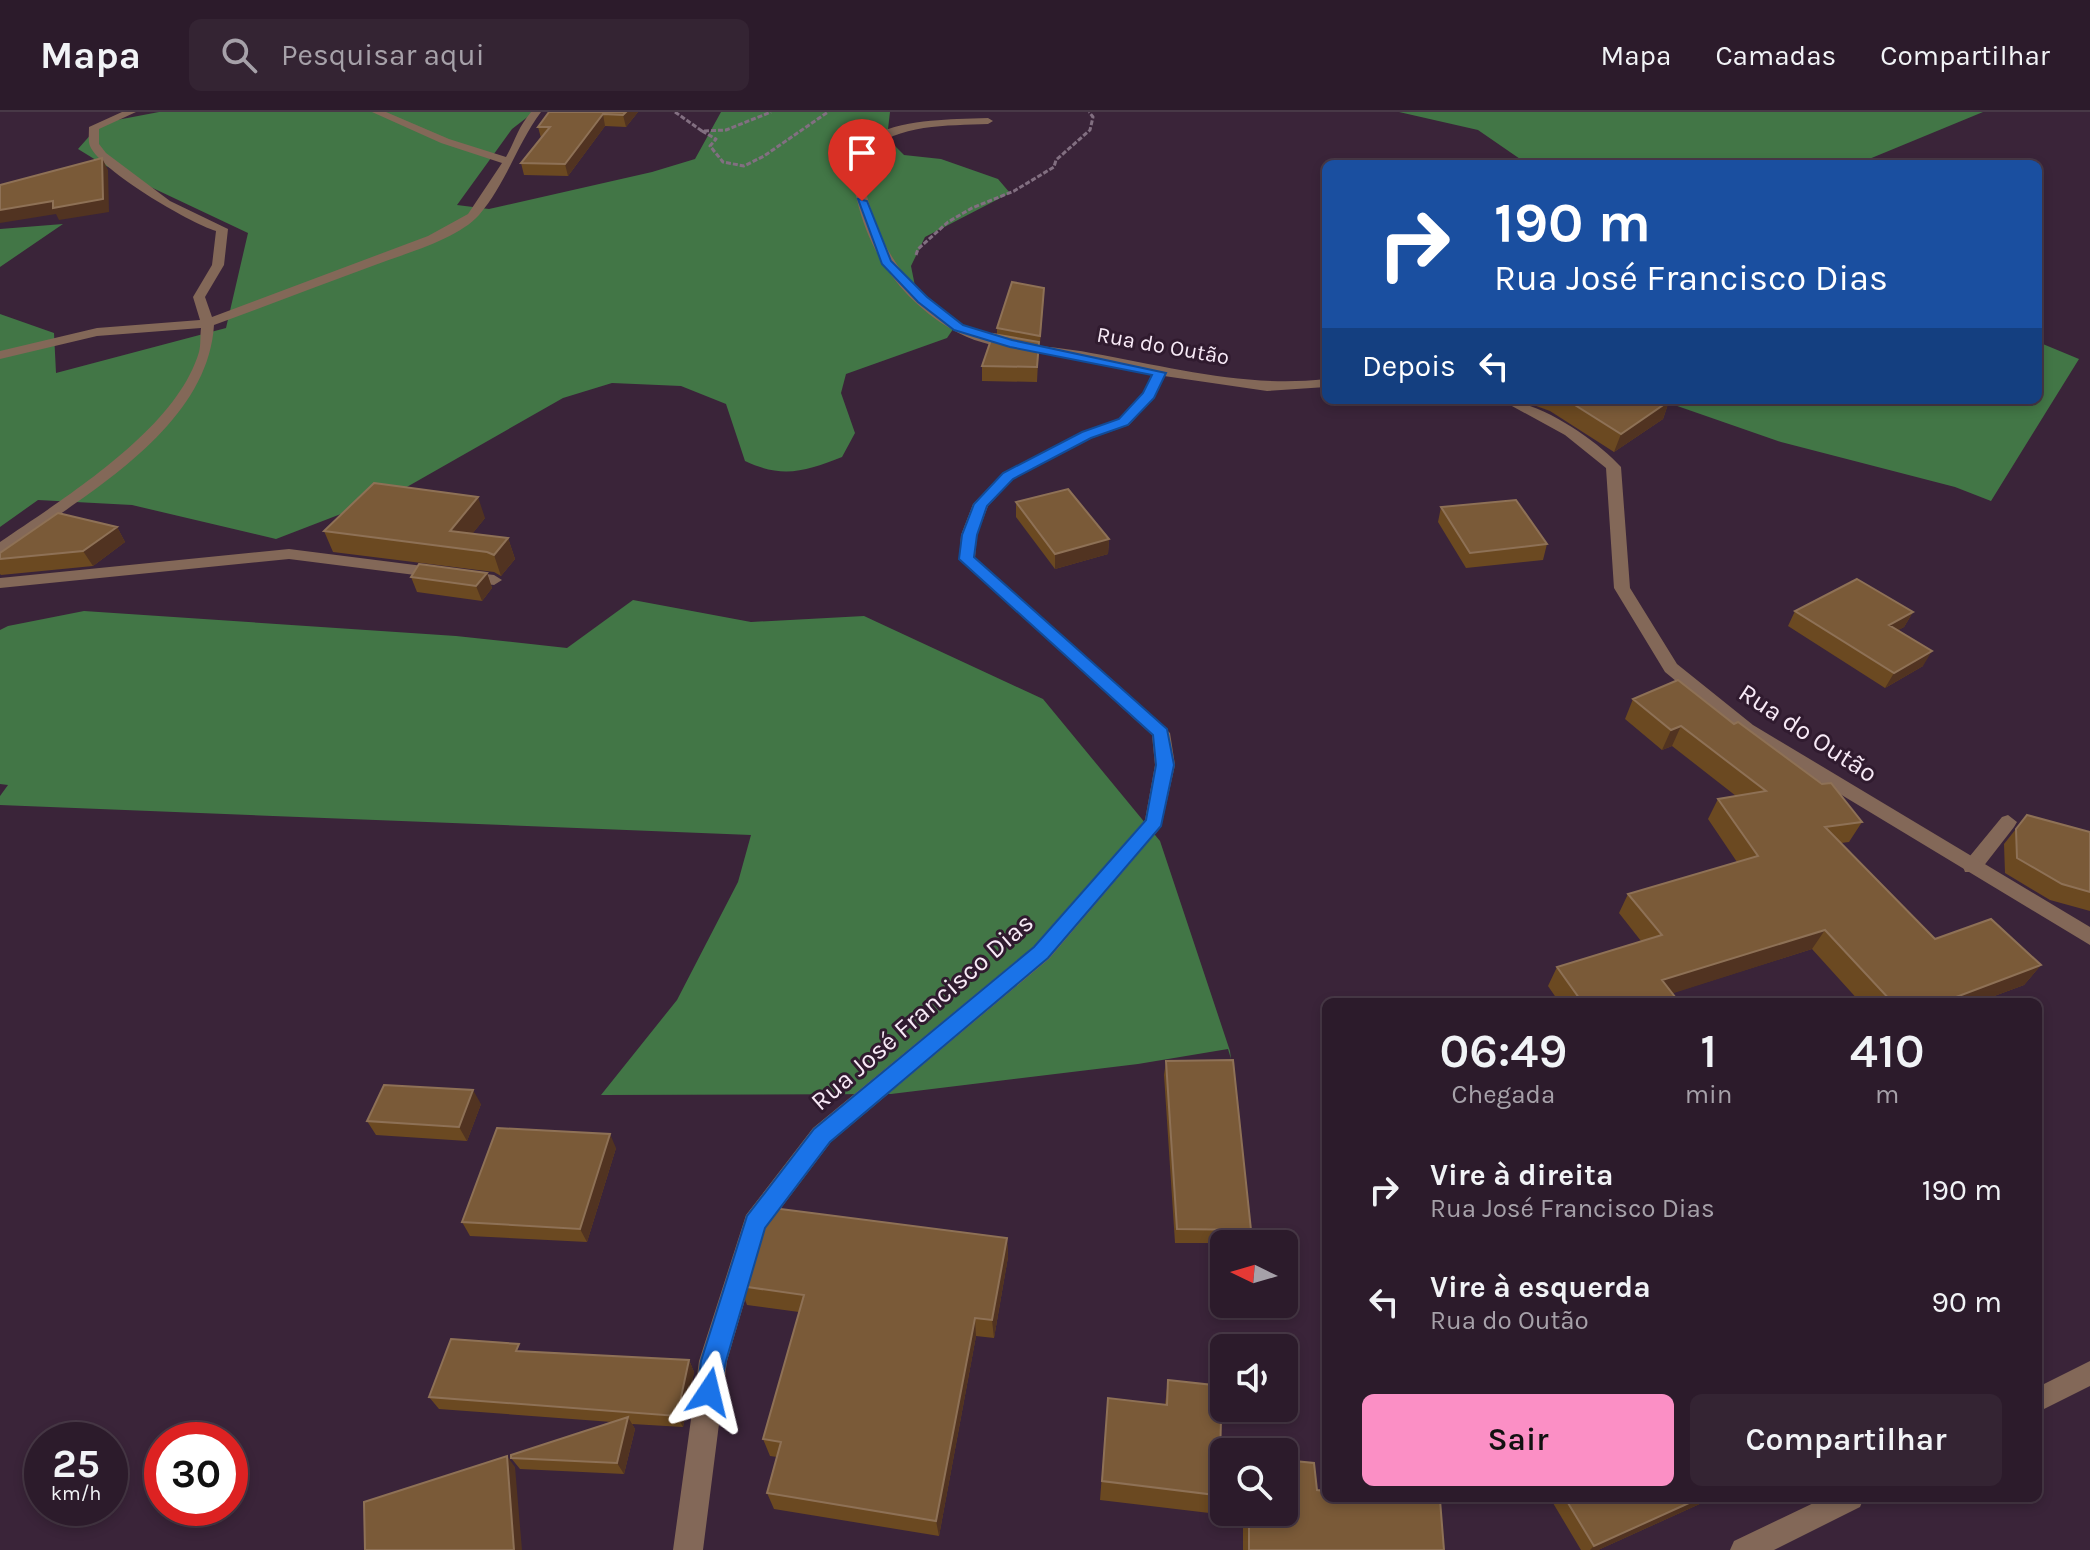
<!DOCTYPE html>
<html lang="pt">
<head>
<meta charset="utf-8">
<style>
	:root { --surface:#2c1b2b; --page:#342433; --text:#f1f3f6; --muted:#a6a1a9; --line:#483947; --accent:#fb8fc5 }
	body { margin:0; font-family:Karla,sans-serif; background:var(--page); color:var(--text); height:100vh; display:flex; flex-direction:column; font-size:30px; white-space:nowrap }
	* { box-sizing:border-box; margin:0 }
	p { font-size:26px; color:var(--muted) }
	.icon { flex:none; width:44px; height:44px; fill:none; stroke:currentColor; stroke-width:2; stroke-linecap:round; stroke-linejoin:round }
	.map { position:relative; flex:1; overflow:hidden }
	.drawer { position:absolute; left:1322px; top:886px; width:720px; height:504px; display:flex; flex-direction:column; background:var(--surface); border-radius:12px; box-shadow:0 4px 12px #0003,0 0 0 2px var(--line) }
	.drawer>* { flex:none }
	.banner { position:absolute; left:1322px; top:48px; width:720px; height:244px; border-radius:12px; box-shadow:0 4px 12px #0003,0 0 0 2px var(--line); background:#1a4fa0; color:#fff; overflow:hidden }
	.needle { width:52px; rotate:275deg }
	.controls { position:absolute; left:1210px; top:1118px; display:grid; gap:16px }
	.controls a { display:grid; place-items:center; width:88px; height:88px; border-radius:12px; background:var(--surface); box-shadow:0 4px 12px #0003,0 0 0 2px var(--line); font-size:40px }
	.speed { position:absolute; left:24px; top:1310px; display:flex; gap:16px; font-size:40px; font-weight:700; text-align:center }
	.speed>* { display:grid; place-content:center; width:104px; height:104px; border-radius:50%; background:var(--surface); box-shadow:0 4px 12px #0003,0 0 0 2px var(--line); line-height:1 }
	.speed small { font-size:20px; font-weight:400 }
	.speed .limit { border:12px solid #d22; background:#fff; color:#111 }
	.pin { position:absolute; display:grid; place-items:center; width:68px; height:68px; color:#fff; margin:-82px -34px; border-radius:50% 50% 50% 0; rotate:-45deg; box-shadow:0 0 8px #0007 }
	.pin .icon { rotate:45deg }
	.me { position:absolute; width:88px; margin:-44px; rotate:10deg; stroke-linejoin:round; filter:drop-shadow(0 0 6px #0008) }
	.turn { display:flex; align-items:center; gap:28px; height:168px; padding:0 40px; font-size:36px }
	.turn .icon { width:104px; height:104px; stroke-width:2.5 }
	.turn b { display:block; font-size:56px; line-height:68px }
	.then { display:flex; align-items:center; height:76px; padding:0 40px; background:#0003; gap:16px; font-size:30px }
	.eta { display:flex; justify-content:space-evenly; align-items:center; height:136px; text-align:center }
	.eta b { font-size:48px; font-weight:600; line-height:56px }
	.action { display:flex; gap:16px; margin-top:auto; padding:16px 40px }
	.action a { flex:1; height:92px; border-radius:12px; background:var(--accent); color:#111; font-size:32px; font-weight:600; line-height:92px; text-align:center }
	.action a+a { background:var(--page); color:var(--text) }
	ul { padding:0; list-style:none }
	li { display:flex; align-items:center; gap:24px; height:112px; padding:0 40px }
	li div { flex:1 }
	li b { display:block; font-size:30px }
	li em { font-style:normal }
	header { display:flex; align-items:center; gap:48px; box-sizing:border-box; height:112px; padding:0 40px; background:var(--surface); border-bottom:2px solid var(--line) }
	header strong { font-size:38px }
	nav { display:flex; gap:44px; margin-inline-start:auto; font-size:28px }
	.search { width:560px; height:72px; background:var(--page); display:flex; align-items:center; gap:20px; box-sizing:border-box; padding:0 28px; border-radius:12px; color:var(--muted); font-size:30px }
	.map>svg:first-child { display:block }
	.forest { fill:#427646 }
	.lines { fill:none; stroke-linecap:round; stroke-linejoin:round }
	.path { stroke:#826f81; stroke-width:3; stroke-dasharray:5 2; stroke-linecap:butt }
	.service { fill:#836858; fill-rule:evenodd }
	.minor { fill:#836858; fill-rule:evenodd }
	.wall { fill:#6b4921 }
	.shaded-wall { fill:#513321 }
	.building { fill:#7a5a38; stroke:#8e7156; stroke-width:2 }
	.route { fill:#1a73e8; stroke:#114b97; stroke-width:2 }
	.labels { text-anchor:middle; dominant-baseline:central; stroke-width:6; stroke-linejoin:round; paint-order:stroke }
	.far-street-label { font-size:22px; fill:#f8eaf7; stroke:#301b2f }
	.street-label { font-size:26px; fill:#f8eaf7; stroke:#301b2f }
</style>
</head>
<body>
<header>
<strong>Mapa</strong>
<div class="search"><svg class="icon" aria-label="search" viewBox="0 0 24 24"><circle cx="10" cy="10" r="6"/><path d="M15 15l6 6"/></svg>Pesquisar aqui</div>
<nav><a>Mapa</a><a>Camadas</a><a>Compartilhar</a></nav>
</header>
<div class="map">
<svg width="2090" height="1438" viewBox="0 0 2090 1438">
	<rect width="100%" height="100%" fill="#3a2439"/>
	<path class="forest" d="M 159,0 L 534,0 L 512,17 L 457,93 L 489,97 L 652,60 L 695,47 L 721,0 L 890,0 L 887,26 L 904,43 L 941,47 L 998,67 L 1010,81 L 925,125 L 911,154 L 915,174 L 958,210 L 947,226 L 846,262 L 841,281 L 855,321 L 842,345 C 806,359 783,367 745,349 L 726,292 L 681,274 L 612,271 L 563,286 L 398,380 L 276,427 L 132,393 L 38,388 L 0,415 L 0,202 L 54,221 L 56,261 L 226,216 L 248,121 L 104,53 L 78,37 L 101,11 Z
		M 1399,0 L 1983,0 L 1857,52 L 1519,52 L 1523,49 L 1478,18 Z
		M 63,112 L 0,155 L 0,117 Z
		M 2038,230 L 2079,247 L 1991,389 L 1955,375 L 1781,330 L 1660,288 L 2038,288 Z
		M 633,488 L 751,510 L 864,504 L 1043,587 L 1160,729 L 1230,939 L 1231,947 L 1228,937 L 1138,952 L 891,982 L 601,983 L 677,888 L 738,770 L 751,723 L 0,693 L 0,684 L 8,673 L 0,672 L 0,518 L 8,514 L 84,499 L 456,524 L 567,536 Z"/>
	<g class="lines">
		<path class="path" d="M 675,0 L 702,19 L 726,18 L 771,0
			M 702,19 L 716,27 L 710,34 L 723,50 L 744,54 L 764,44 L 828,0
			M 916,143 L 918,137 L 948,110 L 972,96 L 1014,79 L 1054,55 L 1056,48 L 1090,18 L 1093,5 L 1089,0"/>
		<path class="service" d="M 2008,703 L 2017,710 L 2014,715 L 1979,760 L 1965,760 L 1963,755 L 1965,750 L 2002,705 Z
			M 2090,1249 L 2090,1274 L 2038,1300 L 2038,1275 Z
			M 1824,1386 L 1864,1386 L 1860,1395 L 1774,1438 L 1730,1438 L 1734,1429 Z"/>
		<path class="minor" d="M 122,0 L 136,0 L 99,17 L 99,32 L 106,41 L 170,89 L 228,117 L 224,153 L 205,185 L 212,205 L 428,124 L 468,102 L 502,51 L 441,31 L 372,0 L 386,0 L 449,27 L 506,45 C 516,27 517,17 531,0 L 541,0 C 517,32 506,72 479,103 C 458,127 404,142 375,153 C 321,173 268,193 214,213 C 209,299 121,360 56,405 C 40,417 20,437 0,442 L 0,430 C 64,386 176,318 199,240 C 201,233 200,223 201,216 L 97,224 L 0,247 L 0,239 L 97,216 L 200,208 L 193,185 L 212,153 L 216,119 C 188,110 101,59 90,34 C 88,29 89,21 89,15 Z
			M 957,7 L 988,6 L 993,9 L 988,12 C 947,14 898,11 867,41 C 859,62 867,86 874,106 C 889,151 920,188 961,212 C 999,234 1049,233 1091,241 C 1171,255 1244,276 1326,267 L 1326,275 L 1267,279 L 1164,264 L 1154,286 L 1129,313 L 1092,326 L 1013,367 L 988,394 L 977,423 L 975,446 L 1170,621 L 1175,653 L 1161,715 L 1049,847 L 831,1030 L 766,1116 L 727,1249 L 703,1438 L 673,1438 L 699,1249 L 746,1103 L 813,1016 L 1033,835 L 1145,708 L 1155,653 L 1152,623 L 959,447 L 961,423 L 973,392 L 1003,361 L 1082,320 L 1119,307 L 1143,281 L 1152,262 C 1128,257 1104,251 1080,247 C 1038,240 988,239 951,217 C 902,188 870,143 857,88 C 853,74 848,54 856,41 C 874,10 926,9 957,7 Z
			M 1501,288 C 1538,288 1596,327 1621,355 L 1630,476 L 1677,552 L 1753,613 L 2090,815 L 2090,833 L 1739,621 L 1665,560 L 1614,476 L 1606,356 L 1565,323 Z
			M 289,437 L 494,463 L 502,468 L 494,473 L 289,447 L 0,476 L 0,466 Z"/>
	</g>
	<path class="wall" d="M 549,0 L 638,0 L 626,15 L 605,14 L 568,64 L 524,63 L 521,51 L 541,26 L 538,15 Z
		M 1044,183 L 1040,231 L 1039,231 L 1037,270 L 982,269 L 982,254 L 997,223 L 997,216 Z
		M 1520,288 L 1664,288 L 1669,289 L 1663,307 L 1614,340 L 1550,299 Z
		M 1016,390 L 1109,427 L 1108,442 L 1055,457 L 1016,405 Z
		M 1441,395 L 1547,432 L 1543,448 L 1466,456 L 1438,410 Z
		M 485,406 L 472,422 L 508,426 L 515,447 L 501,464 L 494,460 L 333,440 L 324,419 Z
		M 117,415 L 125,430 L 93,454 L 1,463 L 0,462 L 0,441 Z
		M 487,461 L 492,476 L 482,489 L 417,480 L 411,465 Z
		M 1795,499 L 1913,500 L 1904,515 L 1898,518 L 1923,554 L 1885,576 L 1788,514 Z
		M 1633,587 L 1862,710 L 1849,730 L 1841,731 L 1935,827 L 2041,853 L 2024,873 L 1978,890 L 1860,890 L 1812,837 L 1672,881 L 1679,890 L 1559,890 L 1548,874 L 1557,855 L 1641,829 L 1619,801 L 1628,782 L 1737,750 L 1708,707 L 1718,687 L 1736,684 L 1672,634 L 1662,638 L 1625,607 Z
		M 2027,703 L 2090,720 L 2090,799 L 2050,788 L 2005,761 L 2004,732 Z
		M 1166,949 L 1251,1118 L 1248,1131 L 1175,1131 L 1164,963 Z
		M 481,992 L 467,1029 L 376,1023 L 367,1009 Z
		M 616,1036 L 587,1130 L 470,1124 L 462,1110 Z
		M 1007,1126 L 1008,1145 L 994,1226 L 976,1224 L 939,1424 L 774,1397 L 767,1381 L 777,1345 L 770,1344 L 763,1327 L 799,1200 L 747,1193 L 740,1174 Z
		M 524,1239 L 689,1248 L 694,1260 L 683,1315 L 632,1312 L 635,1317 L 624,1362 L 520,1357 L 511,1346 L 612,1310 L 439,1297 L 429,1285 Z
		M 1168,1268 L 1220,1343 L 1224,1344 L 1224,1400 L 1284,1400 L 1317,1378 L 1444,1438 L 1243,1438 L 1243,1405 L 1100,1388 L 1108,1286 L 1165,1293 Z
		M 1550,1386 L 1708,1386 L 1704,1390 L 1598,1438 L 1581,1438 Z"/>
	<path class="shaded-wall" d="M 626,0 L 638,0 L 626,15 L 623,3 Z
		M 603,2 L 605,14 L 568,64 L 565,52 Z
		M 102,46 L 108,58 L 109,100 L 59,108 L 56,102 L 0,111 L 0,98 Z
		M 1669,289 L 1663,307 L 1614,340 L 1621,322 Z
		M 478,385 L 485,406 L 461,436 L 450,419 Z
		M 117,415 L 125,430 L 93,454 L 83,439 Z
		M 508,426 L 515,447 L 501,464 L 494,443 Z
		M 1109,427 L 1108,442 L 1055,457 L 1055,442 Z
		M 487,461 L 492,476 L 482,489 L 476,474 Z
		M 1913,500 L 1904,515 L 1880,528 L 1889,513 Z
		M 1932,539 L 1923,554 L 1885,576 L 1894,561 Z
		M 1681,614 L 1672,634 L 1662,638 L 1671,618 Z
		M 1825,818 L 1812,837 L 1652,888 L 1662,868 Z
		M 2041,853 L 2024,873 L 1978,890 L 1942,890 Z
		M 473,978 L 481,992 L 467,1029 L 459,1015 Z
		M 610,1022 L 616,1036 L 587,1130 L 580,1117 Z
		M 1007,1126 L 1008,1145 L 994,1226 L 992,1208 Z
		M 975,1206 L 976,1224 L 939,1424 L 936,1409 Z
		M 689,1248 L 694,1260 L 683,1315 L 677,1304 Z
		M 628,1305 L 635,1317 L 624,1362 L 617,1351 Z
		M 507,1344 L 515,1355 L 522,1438 L 514,1438 Z
		M 1700,1386 L 1708,1386 L 1704,1390 L 1598,1438 L 1590,1438 L 1594,1434 Z"/>
	<path class="building" d="M 549,0 L 626,0 L 623,3 L 603,2 L 565,52 L 521,51 L 550,15 L 538,15 Z
		M 102,46 L 103,87 L 53,96 L 53,89 L 0,98 L 0,73 Z
		M 1012,170 L 1044,176 L 1040,224 L 997,216 Z
		M 993,222 L 1039,230 L 1037,255 L 982,254 Z
		M 1567,288 L 1664,288 L 1669,289 L 1621,322 Z
		M 374,371 L 478,385 L 450,419 L 508,426 L 494,443 L 487,440 L 324,419 Z
		M 1068,377 L 1109,427 L 1055,442 L 1016,390 Z
		M 1516,388 L 1547,432 L 1470,441 L 1441,395 Z
		M 58,401 L 117,415 L 83,439 L 0,447 L 0,441 Z
		M 419,452 L 487,461 L 476,474 L 411,465 Z
		M 1857,467 L 1913,500 L 1889,513 L 1932,539 L 1894,561 L 1795,499 Z
		M 1678,568 L 1734,612 L 1738,610 L 1822,672 L 1831,671 L 1862,710 L 1825,715 L 1935,827 L 1991,807 L 2041,853 L 1943,890 L 1892,890 L 1825,818 L 1662,868 L 1679,890 L 1582,890 L 1557,855 L 1662,823 L 1628,782 L 1758,744 L 1718,687 L 1766,679 L 1681,614 L 1671,618 L 1633,587 Z
		M 2027,703 L 2090,720 L 2090,780 L 2062,772 L 2017,746 L 2016,717 Z
		M 1233,948 L 1251,1118 L 1177,1117 L 1166,949 Z
		M 384,973 L 473,978 L 459,1015 L 367,1009 Z
		M 497,1016 L 610,1022 L 580,1117 L 462,1110 Z
		M 765,1095 L 1007,1126 L 992,1208 L 975,1206 L 936,1409 L 767,1381 L 781,1330 L 763,1327 L 804,1183 L 740,1174 Z
		M 451,1227 L 519,1232 L 516,1239 L 689,1248 L 677,1304 L 429,1285 Z
		M 1168,1268 L 1222,1274 L 1220,1343 L 1224,1344 L 1224,1384 L 1102,1369 L 1108,1286 L 1167,1293 Z
		M 628,1305 L 617,1351 L 511,1346 L 511,1343 Z
		M 507,1344 L 514,1438 L 365,1438 L 364,1390 Z
		M 1284,1348 L 1314,1351 L 1317,1378 L 1326,1379 L 1326,1386 L 1415,1386 L 1440,1388 L 1444,1438 L 1249,1438 L 1249,1400 L 1284,1400 Z
		M 1565,1386 L 1700,1386 L 1594,1434 Z"/>
	<path class="route" d="M 858,87 L 867,89 L 891,149 L 927,185 L 963,213 L 1012,228 L 1166,261 L 1154,286 L 1128,313 L 1091,326 L 1013,367 L 987,394 L 977,423 L 974,445 L 1167,617 L 1174,653 L 1161,714 L 1048,846 L 830,1030 L 765,1116 L 726,1249 L 718,1289 L 709,1293 L 700,1289 L 697,1280 L 701,1249 L 747,1104 L 814,1017 L 1034,835 L 1146,708 L 1156,653 L 1153,623 L 959,447 L 962,423 L 974,392 L 1003,361 L 1082,320 L 1119,307 L 1143,281 L 1152,263 L 1010,235 L 954,218 L 918,190 L 882,152 Z"/>
	<g class="labels">
		<g class="far-street-label">
			<text transform="translate(1163 234) rotate(10)">Rua do Outão</text>
		</g>
		<g class="street-label">
			<text transform="translate(1808 621) rotate(33)">Rua do Outão</text>
			<text transform="translate(922 900) rotate(-41)">Rua José Francisco Dias</text>
		</g>
	</g>
</svg>
<div class="controls">
<a><svg class="needle" viewBox="-14 -14 28 28"><path d="M0-13l5 13h-10z" fill="#e53935"/><path d="M0 13l5-13h-10z" fill="#a6a1a9"/></svg></a>
<a><svg class="icon" aria-label="sound" viewBox="0 0 24 24"><path d="M4 9h4l5-4v14l-5-4H4zM17 9q2 3 0 6"/></svg></a>
<a><svg class="icon" aria-label="search" viewBox="0 0 24 24"><circle cx="10" cy="10" r="6"/><path d="M15 15l6 6"/></svg></a>
</div>
<div class="speed"><div>25<small>km/h</small></div><div class="limit">30</div></div>
<div class="pin" style="left:862px;top:89px;background:#d93025"><svg class="icon" aria-label="arrive" viewBox="0 0 24 24"><path d="M6 21V4h12l-3 4 3 4H6"/></svg></div>
<svg class="me" style="left:709px;top:1280px" viewBox="-20 -20 40 40"><path d="M0-17L14 15 0 8-14 15z" fill="#1a73e8" stroke="#fff" stroke-width="4"/></svg>
<div class="banner">
<div class="turn"><svg class="icon" aria-label="right" viewBox="0 0 24 24"><path d="M7 20v-9h11M14 6l5 5-5 5"/></svg><div><b>190 m</b>Rua José Francisco Dias</div></div>
<div class="then">Depois<svg class="icon" aria-label="left" viewBox="0 0 24 24"><path d="M17 20v-9H6M10 6l-5 5 5 5"/></svg></div>
</div>
<section class="drawer">
<div class="eta">
<div><b>06:49</b><p>Chegada</p></div>
<div><b>1</b><p>min</p></div>
<div><b>410</b><p>m</p></div>
</div>
<ul>
<li><svg class="icon" aria-label="right" viewBox="0 0 24 24"><path d="M7 20v-9h11M14 6l5 5-5 5"/></svg><div><b>Vire à direita</b><p>Rua José Francisco Dias</p></div><em>190 m</em></li>
<li><svg class="icon" aria-label="left" viewBox="0 0 24 24"><path d="M17 20v-9H6M10 6l-5 5 5 5"/></svg><div><b>Vire à esquerda</b><p>Rua do Outão</p></div><em>90 m</em></li>
</ul>
<div class="action"><a>Sair</a><a>Compartilhar</a></div>
</section>
</div>
</body>
</html>
